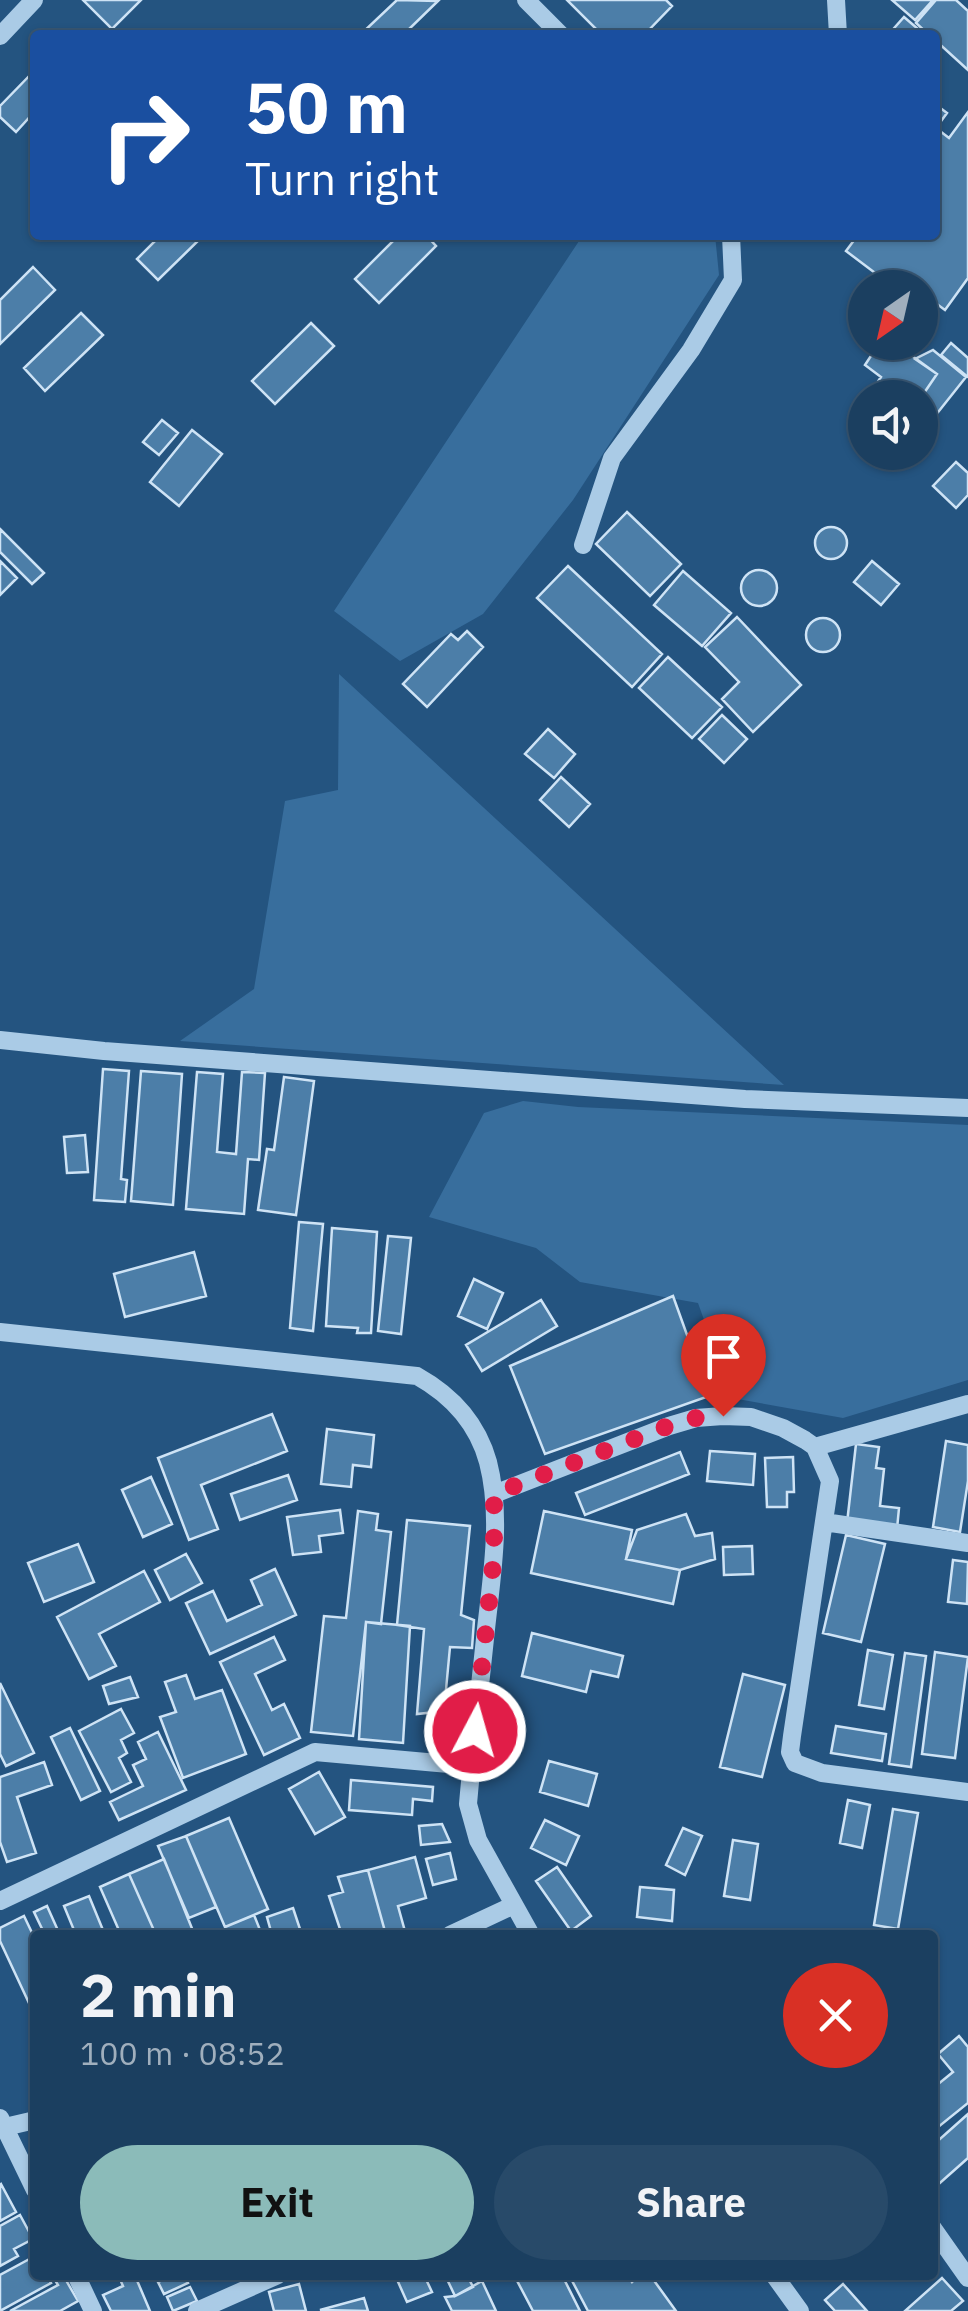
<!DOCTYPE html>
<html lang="en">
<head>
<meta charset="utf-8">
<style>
	:root { --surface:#1b3f60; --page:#284a69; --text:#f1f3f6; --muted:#a0afbd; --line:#395875; --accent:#8bbbb9 }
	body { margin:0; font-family:"IBM Plex Sans",sans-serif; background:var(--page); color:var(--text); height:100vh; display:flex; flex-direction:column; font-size:38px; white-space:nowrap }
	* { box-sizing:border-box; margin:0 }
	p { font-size:32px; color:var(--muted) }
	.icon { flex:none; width:55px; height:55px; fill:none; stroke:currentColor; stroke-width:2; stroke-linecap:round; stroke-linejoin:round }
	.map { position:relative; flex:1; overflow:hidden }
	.panel { position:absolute; left:30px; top:1930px; width:908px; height:350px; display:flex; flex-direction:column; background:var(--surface); border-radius:10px; box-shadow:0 2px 8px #0004,0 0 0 2px var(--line) }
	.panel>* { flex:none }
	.top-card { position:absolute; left:30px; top:30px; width:910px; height:210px; border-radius:10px; box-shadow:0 2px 8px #0004,0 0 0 2px var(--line); background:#1a4fa0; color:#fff; overflow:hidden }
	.needle { width:65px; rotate:214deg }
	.fabs { position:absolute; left:848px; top:270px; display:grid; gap:20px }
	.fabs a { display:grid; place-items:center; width:90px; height:90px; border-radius:50%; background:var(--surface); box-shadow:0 2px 8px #0004,0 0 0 2px var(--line); font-size:50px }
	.pin { position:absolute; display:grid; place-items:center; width:85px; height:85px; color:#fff; margin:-102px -42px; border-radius:50% 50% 50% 0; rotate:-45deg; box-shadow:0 0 10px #0007 }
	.pin .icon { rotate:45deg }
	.me { position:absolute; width:110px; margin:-55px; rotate:6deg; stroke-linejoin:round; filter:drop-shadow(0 0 8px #0008) }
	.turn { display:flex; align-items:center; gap:35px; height:210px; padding:0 50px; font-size:45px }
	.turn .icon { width:130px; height:130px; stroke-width:2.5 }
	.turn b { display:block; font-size:70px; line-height:85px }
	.round { display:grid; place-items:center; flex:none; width:105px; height:105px; border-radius:52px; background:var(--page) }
	.overview { display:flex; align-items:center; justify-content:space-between; height:170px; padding:0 50px }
	h1 { font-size:60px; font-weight:800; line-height:75px }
	.button { display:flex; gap:20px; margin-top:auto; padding:20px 50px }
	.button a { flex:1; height:115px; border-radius:60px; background:var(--accent); color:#111; font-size:40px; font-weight:800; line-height:115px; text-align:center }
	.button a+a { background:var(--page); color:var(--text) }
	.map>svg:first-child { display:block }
	.green { fill:#386e9d }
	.building { fill:#4c7ea8; stroke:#cee3f5; stroke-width:2.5 }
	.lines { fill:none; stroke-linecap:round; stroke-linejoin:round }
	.minor { stroke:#aacbe6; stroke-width:18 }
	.route { stroke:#e11d48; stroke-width:18; stroke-dasharray:0 32.4 }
</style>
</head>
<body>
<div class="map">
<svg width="968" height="2311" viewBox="0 0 968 2311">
	<rect width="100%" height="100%" fill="#245480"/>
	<path class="green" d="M 583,235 L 715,235 L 719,275 L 573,500 L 483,614 L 400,661 L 334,611 Z
		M 339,674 L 784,1085 L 180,1041 L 254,989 L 285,801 L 338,790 Z
		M 523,1101 L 578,1107 L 968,1125 L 968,1380 L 843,1418 L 732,1398 L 698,1303 L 580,1282 L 536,1248 L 429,1217 L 484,1113 Z"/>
	<path class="building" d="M 83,0 L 141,0 L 112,29 Z
		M 397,0 L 438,1 L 403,35 L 360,35 Z
		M 567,0 L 666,0 L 672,6 L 644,35 L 602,35 Z
		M 892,0 L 933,0 L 915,20 Z
		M 936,0 L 956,0 L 968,11 L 968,70 L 935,40 L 935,35 L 929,35 L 916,23 Z
		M 904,17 L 925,35 L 888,35 Z
		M 35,70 L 35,111 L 16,132 L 0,117 L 0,106 Z
		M 935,104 L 947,113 L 936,128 L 949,138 L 968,112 L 968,278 L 945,310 L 930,299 L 923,308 L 920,306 L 920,288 L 895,288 L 846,251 L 858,235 L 935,235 Z
		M 161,235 L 204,235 L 158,280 L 137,259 Z
		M 399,235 L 426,235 L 436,246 L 379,303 L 355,279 Z
		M 33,267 L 55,290 L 0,344 L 0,300 Z
		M 81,313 L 103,335 L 45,391 L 24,368 Z
		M 311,323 L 334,346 L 275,404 L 252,381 Z
		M 880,342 L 893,342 L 937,374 L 920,399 L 879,398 L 871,392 L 881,377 L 865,365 Z
		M 951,343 L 968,358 L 968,377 L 941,355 Z
		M 933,350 L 966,377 L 935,416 L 920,404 L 920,399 L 937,374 L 915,359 Z
		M 162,420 L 178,433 L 159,455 L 143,442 Z
		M 192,430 L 222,454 L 179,506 L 150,482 Z
		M 956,462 L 968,473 L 968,495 L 956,508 L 933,486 Z
		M 627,512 L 681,564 L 650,596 L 596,544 Z
		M815 543a16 16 0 1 1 32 0a16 16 0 1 1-32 0Z
		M 0,529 L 44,573 L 32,584 L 0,552 Z
		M 0,561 L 17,578 L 0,595 Z
		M 872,561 L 899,584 L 881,605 L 854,582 Z
		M 568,566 L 662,654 L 632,687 L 537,598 Z
		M741 588a18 18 0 1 1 36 0a18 18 0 1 1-36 0Z
		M 683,571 L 731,613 L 702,646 L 654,605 Z
		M 737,617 L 801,685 L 753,732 L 722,699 L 739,682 L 705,647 Z
		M806 635a17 17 0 1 1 34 0a17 17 0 1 1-34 0Z
		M 467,631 L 483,647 L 427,707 L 403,684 L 451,634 L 458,640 Z
		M 668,657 L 722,707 L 692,738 L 639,688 Z
		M 722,715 L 747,739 L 724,763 L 699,739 Z
		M 548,729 L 575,754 L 554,778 L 525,754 Z
		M 561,777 L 590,804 L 569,827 L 540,800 Z
		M 103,1069 L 129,1071 L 121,1179 L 127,1180 L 125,1202 L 94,1200 Z
		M 141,1071 L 182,1074 L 173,1205 L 131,1201 Z
		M 197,1072 L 223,1074 L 217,1152 L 236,1154 L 242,1072 L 265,1073 L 259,1160 L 248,1159 L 244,1214 L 186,1209 Z
		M 284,1077 L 314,1081 L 296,1215 L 258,1210 L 267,1149 L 274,1150 Z
		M 85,1135 L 88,1172 L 67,1173 L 64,1137 Z
		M 299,1222 L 323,1224 L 313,1331 L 290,1328 Z
		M 332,1228 L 377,1232 L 371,1333 L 357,1333 L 358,1328 L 326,1326 Z
		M 388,1236 L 411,1238 L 401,1334 L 378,1331 Z
		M 194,1252 L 206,1296 L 125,1317 L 114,1274 Z
		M 474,1279 L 503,1293 L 487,1329 L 458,1316 Z
		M 673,1296 L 709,1396 L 545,1454 L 510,1366 Z
		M 541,1300 L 557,1326 L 482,1371 L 466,1345 Z
		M 272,1414 L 287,1451 L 201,1485 L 218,1529 L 189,1540 L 158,1458 Z
		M 327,1429 L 374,1435 L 371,1467 L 353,1465 L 351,1487 L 321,1484 Z
		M 946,1441 L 968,1445 L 968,1481 L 960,1532 L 933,1527 Z
		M 856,1444 L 879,1447 L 876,1468 L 884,1469 L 880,1506 L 899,1508 L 897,1529 L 847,1523 Z
		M 710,1451 L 755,1454 L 753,1485 L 707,1481 Z
		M 680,1452 L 689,1474 L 585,1515 L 576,1493 Z
		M 793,1457 L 794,1492 L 787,1492 L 787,1507 L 767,1507 L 765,1458 Z
		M 288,1475 L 297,1500 L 240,1520 L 231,1494 Z
		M 151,1477 L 172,1524 L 143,1537 L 122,1490 Z
		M 340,1510 L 343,1533 L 319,1536 L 321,1552 L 293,1555 L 287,1517 Z
		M 358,1511 L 378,1514 L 376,1530 L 391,1532 L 381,1624 L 366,1622 L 353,1736 L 311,1732 L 324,1616 L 346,1618 Z
		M 544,1511 L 632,1530 L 626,1559 L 680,1570 L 673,1604 L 531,1573 Z
		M 686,1514 L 695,1536 L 712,1533 L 715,1559 L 680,1570 L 626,1559 L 637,1530 Z
		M 407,1520 L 470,1526 L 461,1615 L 474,1620 L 472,1648 L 450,1647 L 444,1711 L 417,1714 L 424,1629 L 397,1625 Z
		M 846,1535 L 885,1544 L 861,1642 L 823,1633 Z
		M 78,1544 L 94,1582 L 44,1602 L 28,1563 Z
		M 752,1546 L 753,1574 L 724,1575 L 723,1547 Z
		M 186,1554 L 202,1583 L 170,1600 L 155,1570 Z
		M 953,1560 L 968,1562 L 967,1604 L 948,1602 Z
		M 275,1569 L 296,1615 L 210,1654 L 186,1603 L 213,1591 L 227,1621 L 262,1605 L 251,1580 Z
		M 144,1571 L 160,1602 L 99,1634 L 116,1666 L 89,1679 L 57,1617 Z
		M 366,1622 L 410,1626 L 403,1743 L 359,1739 Z
		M 532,1633 L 623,1656 L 618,1677 L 591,1671 L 586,1692 L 522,1676 Z
		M 274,1637 L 285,1660 L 255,1674 L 272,1710 L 284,1704 L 300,1738 L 264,1755 L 220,1662 Z
		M 868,1650 L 893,1655 L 884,1709 L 859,1705 Z
		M 935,1652 L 968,1657 L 955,1758 L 922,1754 Z
		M 905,1653 L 926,1656 L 911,1767 L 889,1764 Z
		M 743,1674 L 785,1685 L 762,1777 L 720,1767 Z
		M 186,1675 L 195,1699 L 222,1690 L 246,1754 L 183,1778 L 160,1717 L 176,1712 L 165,1682 Z
		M 130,1677 L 138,1697 L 109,1704 L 103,1686 Z
		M 0,1683 L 34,1753 L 6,1766 L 0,1754 Z
		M 121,1709 L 134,1733 L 121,1740 L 127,1753 L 119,1758 L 131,1782 L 111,1792 L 79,1731 Z
		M 836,1726 L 886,1734 L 882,1761 L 831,1753 Z
		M 70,1728 L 100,1791 L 81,1800 L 51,1737 Z
		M 158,1732 L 186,1790 L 119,1820 L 110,1802 L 143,1786 L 133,1765 L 146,1759 L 138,1742 Z
		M 549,1761 L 597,1774 L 588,1806 L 540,1792 Z
		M 44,1762 L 52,1785 L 17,1797 L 36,1853 L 7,1862 L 0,1842 L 0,1777 Z
		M 319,1772 L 345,1817 L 315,1834 L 289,1789 Z
		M 351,1780 L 433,1787 L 432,1801 L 413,1799 L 412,1815 L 349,1810 Z
		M 848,1800 L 870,1805 L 862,1848 L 840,1843 Z
		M 893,1809 L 918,1813 L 898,1929 L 874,1925 Z
		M 229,1818 L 268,1909 L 225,1927 L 186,1836 Z
		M 545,1820 L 579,1836 L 566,1865 L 531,1848 Z
		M 442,1824 L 450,1842 L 421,1845 L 419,1826 Z
		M 683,1828 L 702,1836 L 685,1875 L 666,1865 Z
		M 186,1836 L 216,1907 L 189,1918 L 158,1846 Z
		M 733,1840 L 758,1844 L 750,1900 L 724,1896 Z
		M 450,1853 L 456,1879 L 433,1885 L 426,1859 Z
		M 415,1857 L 426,1898 L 398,1906 L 406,1935 L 386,1935 L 368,1870 Z
		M 164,1859 L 193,1931 L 185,1935 L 156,1935 L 129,1874 Z
		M 557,1867 L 591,1916 L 571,1931 L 536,1881 Z
		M 368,1870 L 386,1935 L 342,1935 L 329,1896 L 343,1892 L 338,1877 Z
		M 129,1874 L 156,1935 L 121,1935 L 100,1887 Z
		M 640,1887 L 674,1890 L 672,1921 L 637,1917 Z
		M 89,1896 L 105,1935 L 76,1935 L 64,1906 Z
		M 47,1906 L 60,1935 L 45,1935 L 34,1912 Z
		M 293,1908 L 302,1935 L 272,1935 L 267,1917 Z
		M 254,1915 L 262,1935 L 228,1935 L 225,1927 Z
		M 24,1916 L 35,1939 L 35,2016 L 0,1941 L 0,1928 Z
		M 959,2036 L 968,2047 L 968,2103 L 932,2132 L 932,2089 L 953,2072 L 938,2054 Z
		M 968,2114 L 968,2158 L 932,2190 L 932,2146 Z
		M 1,2184 L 16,2212 L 0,2221 L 0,2185 Z
		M 20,2215 L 33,2239 L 14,2249 L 18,2256 L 0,2266 L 0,2226 Z
		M 35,2256 L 35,2275 L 46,2275 L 51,2283 L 0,2311 L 0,2275 Z
		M 52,2275 L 63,2275 L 78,2301 L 60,2311 L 10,2311 L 58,2285 Z
		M 123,2275 L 142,2275 L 136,2278 L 150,2311 L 111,2311 L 103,2295 L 123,2286 L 119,2277 Z
		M 173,2275 L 184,2275 L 188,2283 L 164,2294 L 158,2282 Z
		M 395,2275 L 424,2275 L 432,2292 L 407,2302 Z
		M 445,2275 L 467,2275 L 473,2287 L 455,2296 Z
		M 514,2275 L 539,2275 L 541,2278 L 562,2275 L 580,2311 L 533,2311 Z
		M 569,2275 L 627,2275 L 632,2282 L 639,2275 L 650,2275 L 676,2311 L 588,2311 Z
		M 942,2278 L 963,2301 L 951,2311 L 905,2311 Z
		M 482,2281 L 496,2311 L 452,2311 L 445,2297 L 455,2296 Z
		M 299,2284 L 306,2311 L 274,2311 L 269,2292 Z
		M 843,2284 L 867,2311 L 835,2311 L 825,2300 Z
		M 190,2287 L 197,2301 L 173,2311 L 167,2297 Z
		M 364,2298 L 368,2311 L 320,2310 Z"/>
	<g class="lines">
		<path class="minor" d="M 526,0 L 561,35
			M 836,0 L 838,35
			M 0,36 L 34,0
			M 583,545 L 612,458 L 691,350 L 733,280 L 731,235
			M 0,1040 L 104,1051 L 745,1099 L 968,1108
			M 0,1332 L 417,1376 C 451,1395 477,1422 488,1462 C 502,1516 492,1574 486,1629 C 480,1687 473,1746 468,1804 L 478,1840 L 531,1935
			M 815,1447 L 968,1404
			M 494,1494 L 669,1426 L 696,1418 L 723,1416 L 751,1417 L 783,1428 L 805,1440 L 815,1447 L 830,1481 L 792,1736 L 790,1752 L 795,1763 L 822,1773 L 968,1792
			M 824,1522 L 968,1543
			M 0,1901 L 315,1752 L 471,1766
			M 450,1935 L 514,1905
			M 0,2118 L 35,2190
			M 5,2127 L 35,2120
			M 932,2227 L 968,2278
			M 76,2275 L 93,2311
			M 774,2275 L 800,2311
			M 197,2311 L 278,2275"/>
	</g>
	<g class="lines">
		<path class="route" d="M 475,1731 L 494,1556 L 494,1494 L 668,1426 L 696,1418 L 723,1416"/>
	</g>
</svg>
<div class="fabs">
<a><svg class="needle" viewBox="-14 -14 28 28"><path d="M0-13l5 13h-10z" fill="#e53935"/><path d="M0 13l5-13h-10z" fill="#a0afbd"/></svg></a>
<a><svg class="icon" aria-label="sound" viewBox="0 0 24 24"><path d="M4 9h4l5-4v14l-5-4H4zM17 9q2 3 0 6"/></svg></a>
</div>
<div class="pin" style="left:723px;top:1416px;background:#d93025"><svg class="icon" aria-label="arrive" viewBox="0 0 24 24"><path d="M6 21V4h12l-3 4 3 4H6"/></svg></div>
<svg class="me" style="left:475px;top:1731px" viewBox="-20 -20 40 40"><circle r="17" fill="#e11d48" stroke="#fff" stroke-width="3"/><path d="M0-11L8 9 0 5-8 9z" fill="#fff"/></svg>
<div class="top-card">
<div class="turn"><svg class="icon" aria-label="right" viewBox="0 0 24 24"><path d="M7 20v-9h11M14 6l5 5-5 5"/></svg><div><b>50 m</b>Turn right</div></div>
</div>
<section class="panel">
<div class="overview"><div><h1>2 min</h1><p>100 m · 08:52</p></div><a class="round" style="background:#d93025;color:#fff"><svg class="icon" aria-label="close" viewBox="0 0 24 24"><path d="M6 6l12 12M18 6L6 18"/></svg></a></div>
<div class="button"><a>Exit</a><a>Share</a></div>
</section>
</div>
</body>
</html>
